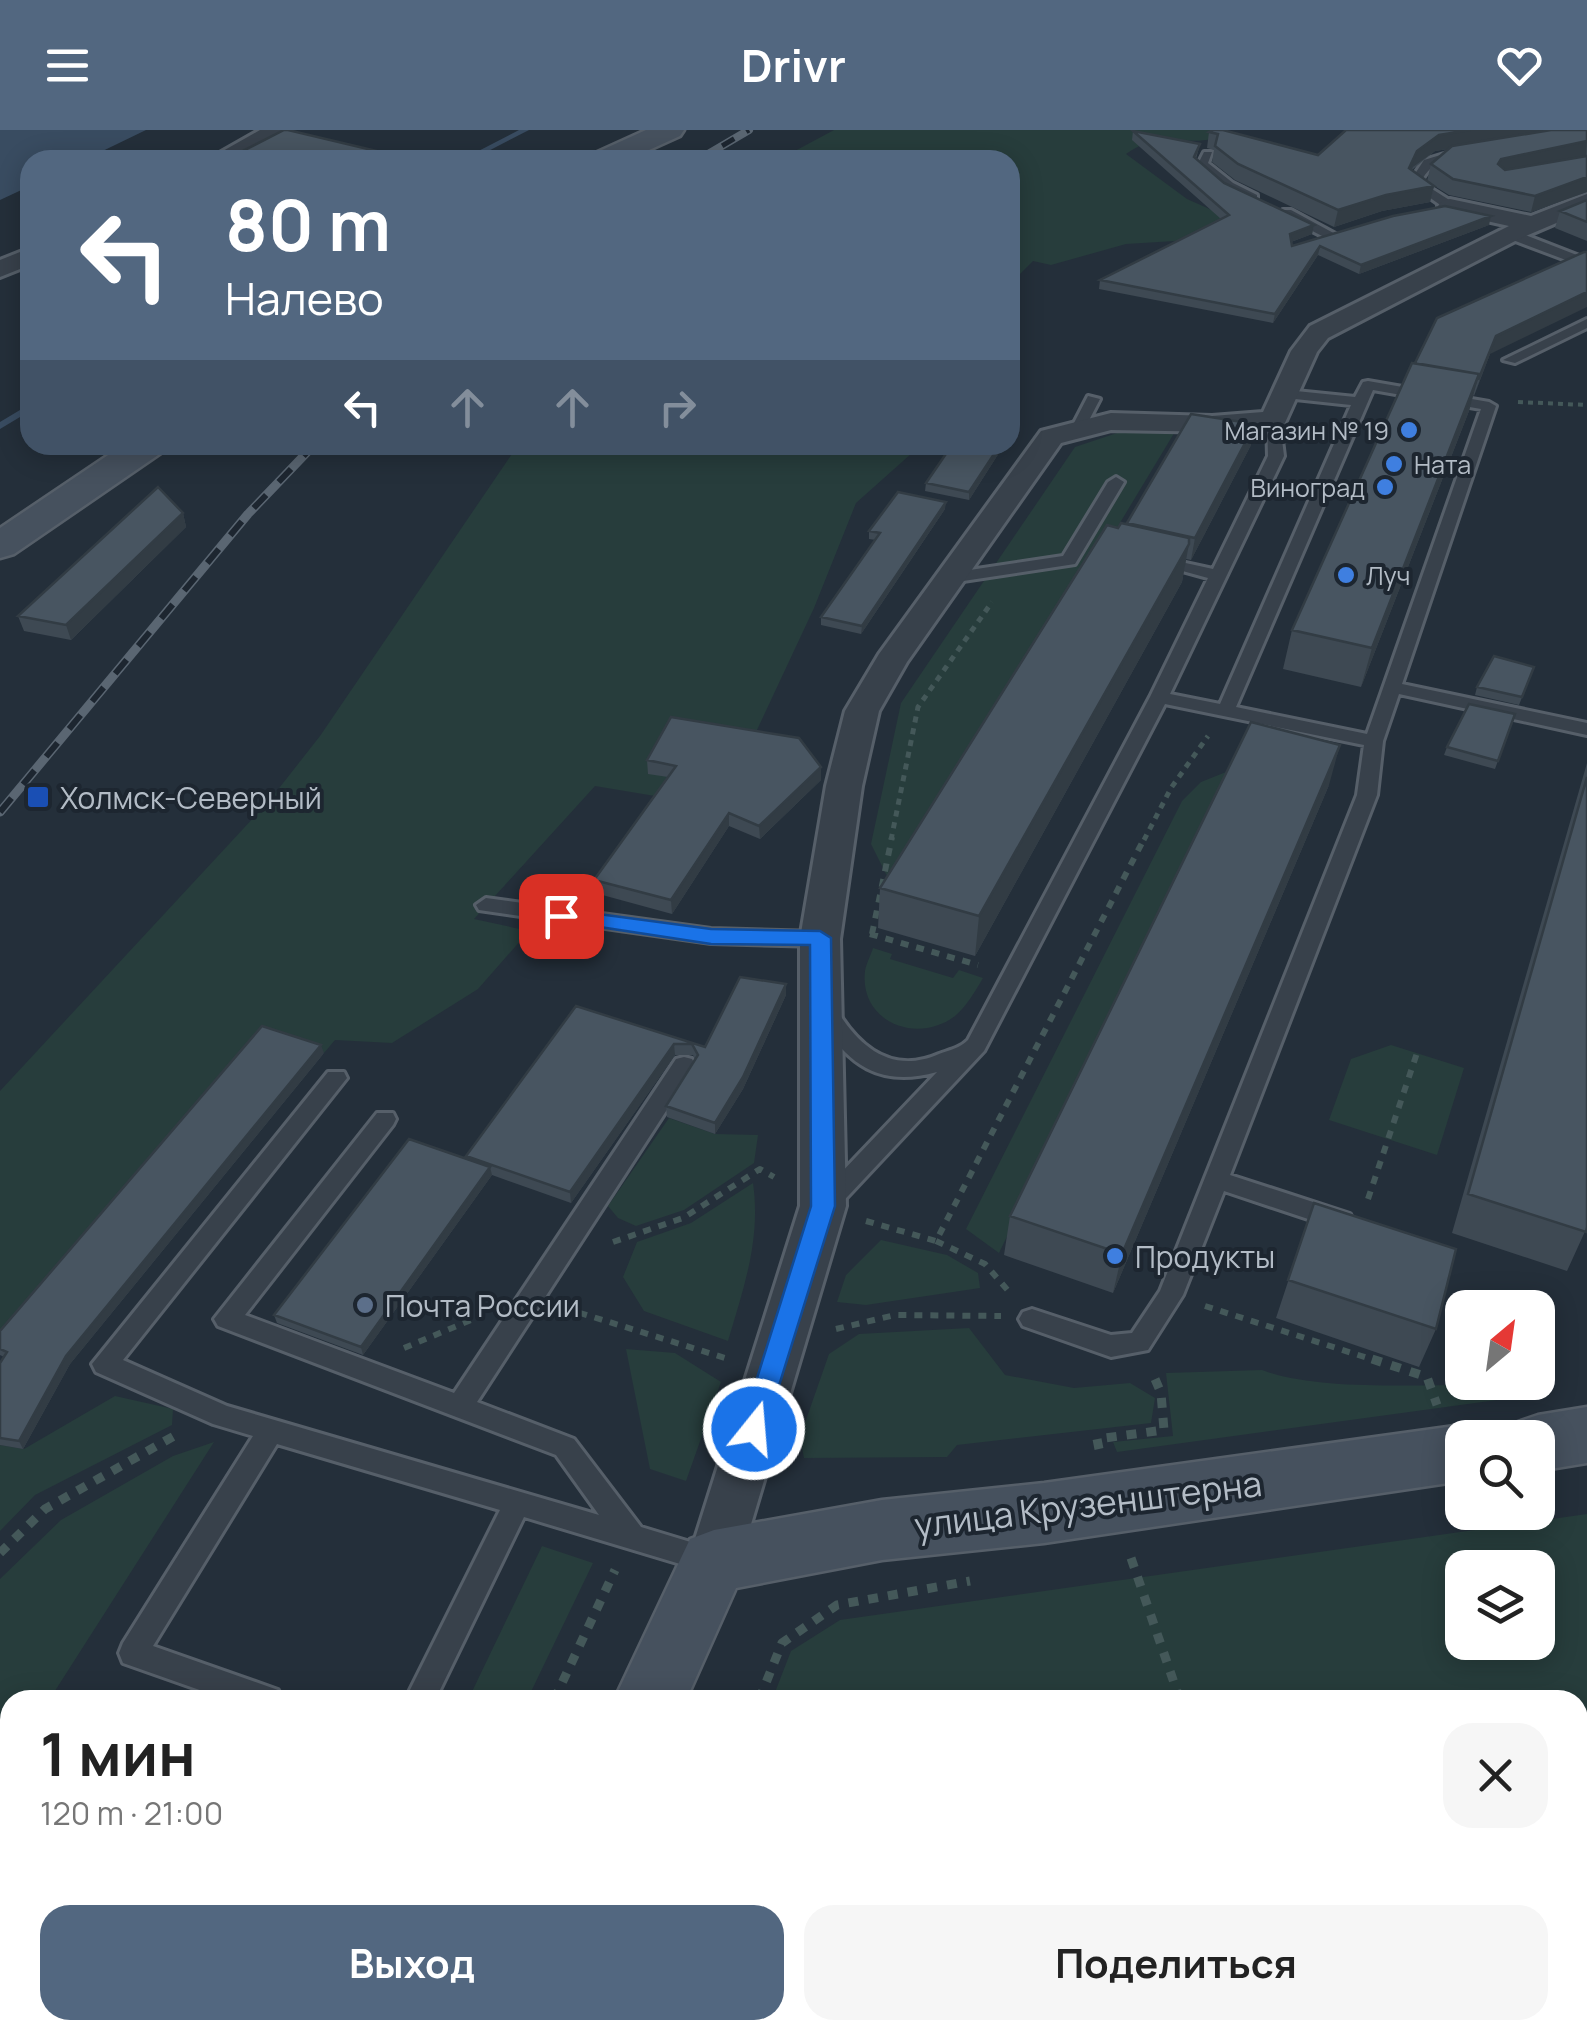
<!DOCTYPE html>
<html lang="ru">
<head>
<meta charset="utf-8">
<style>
	:root { --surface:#fff; --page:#f6f6f6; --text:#222; --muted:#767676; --accent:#526780 }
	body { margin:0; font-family:Manrope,sans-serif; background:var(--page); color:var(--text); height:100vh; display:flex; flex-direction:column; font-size:38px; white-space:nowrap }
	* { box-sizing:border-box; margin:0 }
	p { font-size:32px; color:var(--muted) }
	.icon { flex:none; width:55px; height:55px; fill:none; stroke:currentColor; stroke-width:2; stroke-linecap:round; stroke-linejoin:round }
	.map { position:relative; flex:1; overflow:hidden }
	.side { position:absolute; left:0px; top:1560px; width:1588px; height:350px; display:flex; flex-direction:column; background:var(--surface); border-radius:30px 30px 0 0; box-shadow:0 5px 25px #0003 }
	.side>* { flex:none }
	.guide { position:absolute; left:20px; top:20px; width:1000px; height:305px; border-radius:30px; box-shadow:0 5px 25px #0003; background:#526780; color:#fff; overflow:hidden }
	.needle { width:65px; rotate:29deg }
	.fabs { position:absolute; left:1445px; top:1160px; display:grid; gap:20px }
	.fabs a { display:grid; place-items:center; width:110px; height:110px; border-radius:20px; background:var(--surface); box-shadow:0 5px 25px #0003; font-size:50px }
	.pin { position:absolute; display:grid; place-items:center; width:85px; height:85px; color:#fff; margin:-42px; border-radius:20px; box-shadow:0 5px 15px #0006 }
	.me { position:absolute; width:110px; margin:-55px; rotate:17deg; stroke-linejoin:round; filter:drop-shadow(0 0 8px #0008) }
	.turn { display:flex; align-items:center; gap:35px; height:210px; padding:0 40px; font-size:45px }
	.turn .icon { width:130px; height:130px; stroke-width:2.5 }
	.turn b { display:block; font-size:70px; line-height:85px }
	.lanes { display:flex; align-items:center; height:95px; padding:0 40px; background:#0003; justify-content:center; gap:50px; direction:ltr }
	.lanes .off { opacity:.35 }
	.round { display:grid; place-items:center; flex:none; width:105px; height:105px; border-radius:30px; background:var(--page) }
	.overview { display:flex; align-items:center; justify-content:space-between; height:170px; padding:0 40px }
	h1 { font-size:60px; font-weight:700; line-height:75px }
	.action { display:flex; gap:20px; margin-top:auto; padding:20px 40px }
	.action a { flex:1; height:115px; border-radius:30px; background:var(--accent); color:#fff; font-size:40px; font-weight:700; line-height:115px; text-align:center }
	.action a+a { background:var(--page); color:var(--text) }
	header { display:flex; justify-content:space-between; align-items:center; height:130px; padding:0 40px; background:var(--accent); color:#fff; font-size:45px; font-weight:700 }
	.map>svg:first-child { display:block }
	.green { fill:#273d3c; fill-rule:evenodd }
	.water { fill:#394c61 }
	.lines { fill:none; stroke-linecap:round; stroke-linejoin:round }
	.stream { fill:#394c61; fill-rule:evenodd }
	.lane-casing { stroke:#565f69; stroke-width:6 }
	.street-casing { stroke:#565f69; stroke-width:6 }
	.secondary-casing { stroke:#565f69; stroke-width:5 }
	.path-far3 { stroke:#445859; stroke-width:4; stroke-dasharray:5 5; stroke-linecap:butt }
	.path-far2 { stroke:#445859; stroke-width:5; stroke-dasharray:6 6; stroke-linecap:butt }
	.path-far1 { stroke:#445859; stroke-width:6; stroke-dasharray:8 8; stroke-linecap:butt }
	.path { stroke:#445859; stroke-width:9; stroke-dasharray:10 10; stroke-linecap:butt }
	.lane { fill:#38414b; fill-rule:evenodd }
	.street { fill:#38414b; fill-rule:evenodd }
	.secondary { fill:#46515e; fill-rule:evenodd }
	.rail-far1-casing { stroke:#5a6672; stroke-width:8 }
	.rail-casing { stroke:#5a6672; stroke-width:9 }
	.rail-far1 { stroke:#1d2630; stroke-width:5; stroke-dasharray:14; stroke-linecap:butt }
	.rail { stroke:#1d2630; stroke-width:6; stroke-dasharray:18; stroke-linecap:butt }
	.wall { fill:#3e4953; fill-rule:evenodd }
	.shaded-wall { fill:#323c44 }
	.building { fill:#485561; stroke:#323c44; stroke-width:2.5 }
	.route { fill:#1a73e8; stroke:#114b97; stroke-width:2.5 }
	.shop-dot { fill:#3f7fe0; stroke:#1d2630; stroke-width:4 }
	.transit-dot { fill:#1a4fb4; stroke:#1d2630; stroke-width:4 }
	.service-dot { fill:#5c6f8a; stroke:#1d2630; stroke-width:4 }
	.labels { text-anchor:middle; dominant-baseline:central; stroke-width:8; stroke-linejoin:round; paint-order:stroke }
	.far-poi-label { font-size:25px; fill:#b3bcc6; stroke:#1d2630; text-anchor:end }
	.poi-label { font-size:30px; fill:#b3bcc6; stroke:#1d2630; text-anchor:start }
	.near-street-label { font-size:35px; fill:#b3bcc6; stroke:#1d2630 }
</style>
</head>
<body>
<header><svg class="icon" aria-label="menu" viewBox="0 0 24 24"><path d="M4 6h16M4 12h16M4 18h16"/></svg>Drivr<svg class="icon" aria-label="heart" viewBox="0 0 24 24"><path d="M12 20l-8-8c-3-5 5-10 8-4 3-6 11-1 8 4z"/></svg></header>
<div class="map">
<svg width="1587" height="1910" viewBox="0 0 1587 1910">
	<rect width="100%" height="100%" fill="#242f3a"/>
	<path class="green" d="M 834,0 L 1226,0 L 1228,5 C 1192,19 1158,0 1126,24 L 1187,69 L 1257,100 L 1240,107 L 1126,114 L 1051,135 L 1033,131 L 1010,154 L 1010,30 L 778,30 Z
		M 1176,300 L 896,764 L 871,714 L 901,573 L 1075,317 L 1117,303 Z
		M 518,315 L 921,315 L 856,373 L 814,478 L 721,677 L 595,656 L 474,789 L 529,801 L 478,859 L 392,913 L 335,910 L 324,923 L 265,904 L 0,1214 L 0,961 L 269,671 L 320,606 Z
		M 1231,640 L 999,1123 L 966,1099 L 1182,671 L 1201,652 Z
		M 873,818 L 892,824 L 890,829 L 953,848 L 959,840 L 983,848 C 976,860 966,877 955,886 C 917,915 859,892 865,841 C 866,834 871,825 873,818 Z
		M 1391,915 L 1464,938 L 1437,1025 L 1329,990 L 1351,929 Z
		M 669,988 L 715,1004 L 758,1005 L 754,1033 L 684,1080 L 636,1096 L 618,1088 L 608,1076 Z
		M 753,1053 C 761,1109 744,1157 728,1211 L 644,1181 L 623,1147 L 637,1112 L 691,1093 Z
		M 881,1110 L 947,1125 L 978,1143 L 980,1158 L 866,1175 L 837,1172 L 846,1145 Z
		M 969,1198 L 1005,1245 L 1074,1258 L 1130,1253 L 1155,1268 L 1151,1293 L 957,1315 L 947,1327 L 804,1328 L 800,1307 L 829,1224 L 859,1204 Z
		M 626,1219 L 675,1223 L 721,1252 L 686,1351 L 650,1339 Z
		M 1262,1240 C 1325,1264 1442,1252 1514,1256 L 1519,1267 L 1117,1322 L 1113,1312 L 1173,1306 L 1166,1243 Z
		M 115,1266 L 173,1279 L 172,1295 L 35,1365 L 0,1401 L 0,1315 L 24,1319 Z
		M 214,1312 L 53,1564 L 69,1570 L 10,1570 L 10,1900 L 368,1900 L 363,1910 L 0,1910 L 0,1449 L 61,1390 L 173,1326 Z
		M 1587,1384 L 1587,1910 L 637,1910 L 641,1900 L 1578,1900 L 1578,1570 L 772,1570 L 791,1521 L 840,1490 ZM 1462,1438 L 1538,1438 L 1538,1512 L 1462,1512 Z
		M 542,1416 L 593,1433 L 527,1570 L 468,1570 Z"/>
	<path class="water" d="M 0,0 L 146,0 L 84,30 L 30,30 L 30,56 L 0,70 Z"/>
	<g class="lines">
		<path class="stream" d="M 519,0 L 529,0 L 471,30 L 461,30 Z
			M 30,274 L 30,281 L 0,299 L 0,292 Z"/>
		<g class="lane-casing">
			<path id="lane" d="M 1470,16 L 1474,17 L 1474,23 C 1453,26 1431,30 1421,52 L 1454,73 L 1454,79 L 1446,79 L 1409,53 L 1424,30 Z
				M 1204,22 L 1212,22 L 1208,33 L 1233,53 L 1257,65 L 1257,71 C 1234,71 1214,50 1197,36 Z
				M 1283,80 L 1291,80 L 1339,106 L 1328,109 L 1283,86 Z
				M 1505,101 L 1515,101 L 1587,129 L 1587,138 L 1505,107 Z
				M 1587,189 L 1587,198 L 1515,233 L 1503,230 Z
				M 1368,251 L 1489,272 L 1496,276 L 1402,554 L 1587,593 L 1587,605 L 1399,564 L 1383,611 L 1377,665 L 1230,1045 L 1350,1084 L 1353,1091 L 1350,1098 L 1341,1100 L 1224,1061 L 1183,1165 L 1148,1220 L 1111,1227 L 1023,1196 L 1019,1189 L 1023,1182 L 1032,1179 L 1111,1205 L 1132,1203 L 1160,1161 L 1357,665 L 1364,615 L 1165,574 L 984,921 L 834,1081 L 818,1081 L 814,1074 L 818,1067 L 937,942 C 880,958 847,935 819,887 L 822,882 L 838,882 C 861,919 894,944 939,924 C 950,920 960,918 968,910 L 1150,567 L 1208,448 L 1150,432 L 1158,427 L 1213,439 L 1268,326 L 1267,289 L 1279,286 L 1284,326 L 1170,564 L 1220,574 L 1351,275 L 1286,268 L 1279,264 L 1286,260 L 1355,267 L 1363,252 ZM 1373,260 L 1481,279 L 1367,604 L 1236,577 Z
				M 1088,266 L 1100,269 L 1086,296 L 1076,296 L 1074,293 Z
				M 1116,347 L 1124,352 L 1075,434 L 950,453 L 942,448 L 950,443 L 1063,426 L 1108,352 Z
				M 486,768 L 711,799 L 820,802 L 830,809 L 820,816 L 711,813 L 479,780 L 476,775 Z
				M 684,927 L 692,929 L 695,935 L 692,941 L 477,1272 L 574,1309 L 641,1397 L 720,1421 L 724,1430 L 720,1439 L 710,1443 L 524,1387 L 435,1570 L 405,1570 L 500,1380 L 277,1314 L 153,1516 L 278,1560 L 283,1570 L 228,1570 L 123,1533 L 119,1523 L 123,1513 L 253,1306 L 213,1294 L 96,1242 L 92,1234 L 328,942 L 344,942 L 347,948 L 123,1230 L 227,1276 L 599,1385 L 556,1325 L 218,1196 L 214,1189 L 377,983 L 393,983 L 396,989 L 393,995 L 245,1185 L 454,1263 L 676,929 Z"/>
		</g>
		<g class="street-casing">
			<path id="street" d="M 260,0 L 288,0 L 235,30 L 207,30 Z
				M 1587,64 L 1587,80 L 1519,109 L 1328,208 L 1317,222 L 1284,295 L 1220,302 L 1111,300 L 1061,313 L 907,532 L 879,581 L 862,656 L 840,809 L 846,1076 L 740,1431 L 733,1448 L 714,1455 L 695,1448 L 688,1431 L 800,1076 L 800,809 L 826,656 L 845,581 L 879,524 L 1041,301 L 1111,283 L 1212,286 L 1263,282 L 1291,221 L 1310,196 L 1509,96 L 1442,81 L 1438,76 L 1442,71 L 1450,69 L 1531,86 Z
				M 30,118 L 30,135 L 0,147 L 0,130 Z"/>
		</g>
		<g class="secondary-casing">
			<path id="secondary" d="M 646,0 L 684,0 L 680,6 L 627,30 L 588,30 L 593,24 Z
				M 123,315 L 167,315 L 161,323 L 14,424 L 0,428 L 0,398 Z
				M 1587,1277 L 1587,1333 L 1538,1341 L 1538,1308 L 1508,1308 L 1515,1293 L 1538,1285 Z
				M 1462,1295 L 1485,1303 L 1487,1308 L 1462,1308 L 1462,1351 L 1044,1413 L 882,1430 L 736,1458 L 686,1570 L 614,1570 L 690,1409 L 714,1400 L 882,1370 L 1044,1353 Z
				M 455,1900 L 538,1900 L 534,1910 L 451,1910 Z"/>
		</g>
		<path class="path-far3" d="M 1518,272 L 1587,275"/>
		<path class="path-far2" d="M 891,710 L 918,577 L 992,472
			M 1144,710 L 1171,658 L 1208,606"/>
		<path class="path-far1" d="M 870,804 L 978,835
			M 872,804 L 892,707
			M 1368,1069 L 1417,923
			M 866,1091 L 936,1111 L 1145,707
			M 936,1111 L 985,1134 L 1011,1164
			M 613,1112 L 683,1088 L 760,1039 L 774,1047
			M 1205,1176 L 1380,1232
			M 564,1178 L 725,1228
			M 836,1199 L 895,1185 L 1001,1186
			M 404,1218 L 471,1190"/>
		<path class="path" d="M 1372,1229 L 1427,1247 L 1437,1275
			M 1099,1319 L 1097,1309 L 1164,1300 L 1161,1263 L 1152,1242
			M 0,1423 L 45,1379 L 174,1306
			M 1131,1428 L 1180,1570
			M 554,1570 L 615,1440
			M 759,1570 L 782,1513 L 837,1475 L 970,1451
			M 392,1910 L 397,1900
			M 622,1910 L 626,1900
			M 1141,1910 L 1144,1900"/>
		<use href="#lane" class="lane"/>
		<use href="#street" class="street"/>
		<use href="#secondary" class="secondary"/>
		<g class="rail-far1-casing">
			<path id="rail-far1" d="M 698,30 L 749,0"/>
		</g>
		<g class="rail-casing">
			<path id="rail" d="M 0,682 L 248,384 L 314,315"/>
		</g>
		<use href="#rail-far1" class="rail-far1"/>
		<use href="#rail" class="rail"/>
	</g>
	<path class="wall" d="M 1346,0 L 1544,0 L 1530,4 L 1587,0 L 1587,62 L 1531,82 L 1449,65 L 1428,52 L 1434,56 L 1430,72 L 1382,81 L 1334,97 L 1235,50 L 1212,32 L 1214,20 L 1207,18 L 1209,2 L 1318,25 ZM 1449,19 L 1431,34 L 1427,51 L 1412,40 L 1435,21 Z
		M 1133,1 L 1200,14 L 1196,29 L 1224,53 L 1314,95 L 1312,104 L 1291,112 L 1292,116 L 1489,95 L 1359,144 L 1318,125 L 1273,193 L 1099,159 L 1100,150 L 1221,89 L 1132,10 Z
		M 1587,70 L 1587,111 L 1555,98 L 1560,81 Z
		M 1490,224 L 1474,266 L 1473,265 L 1469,281 L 1361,557 L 1283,539 L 1292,500 L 1415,233 Z
		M 952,315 L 1004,315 L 969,370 L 925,361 L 926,353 Z
		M 1251,315 L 1191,430 L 1186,429 L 1182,452 L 975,826 L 878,798 L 880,758 L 1118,398 L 1127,394 Z
		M 945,379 L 861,504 L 821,495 L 821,487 L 876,410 L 869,409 L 869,401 Z
		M 183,383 L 186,397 L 71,510 L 24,501 L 18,486 Z
		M 1534,537 L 1519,575 L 1475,565 L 1477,557 Z
		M 1515,584 L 1495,639 L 1444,625 L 1447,617 Z
		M 647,630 L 821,637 L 821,650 L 760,709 L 729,696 L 672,784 L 595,763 L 594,750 L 668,647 L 648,644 Z
		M 1587,633 L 1587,1097 L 1567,1141 L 1452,1103 Z
		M 1329,655 L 1113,1163 L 1004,1125 L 1010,1086 Z
		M 786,854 L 786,865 L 743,959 L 715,1004 L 667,987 L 666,976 L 695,930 L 693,925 L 675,925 L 571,1073 L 492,1045 L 363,1225 L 277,1193 L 274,1185 L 466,1029 L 466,1026 L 576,876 L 705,917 Z
		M 324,923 L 70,1234 L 23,1319 L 0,1315 L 0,1233 L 4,1227 L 0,1225 L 0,1201 Z
		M 1314,1073 L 1436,1199 L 1419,1237 L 1276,1188 Z"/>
	<path class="shaded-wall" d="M 1470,0 L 1544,0 L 1510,9 L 1435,21 L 1413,37 L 1405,54 L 1409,38 L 1417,21 L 1439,5 Z
		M 1587,11 L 1586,26 L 1496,45 L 1498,34 L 1501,29 Z
		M 1587,47 L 1587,62 L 1531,82 L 1535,66 Z
		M 1434,56 L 1430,72 L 1382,81 L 1334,97 L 1338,80 L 1386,65 Z
		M 1491,86 L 1489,95 L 1359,144 L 1361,135 Z
		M 1314,95 L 1312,104 L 1288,113 L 1290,104 Z
		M 1320,116 L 1318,125 L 1273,193 L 1275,184 Z
		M 1587,162 L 1587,177 L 1490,224 L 1474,266 L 1496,206 Z
		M 1479,244 L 1469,281 L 1361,557 L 1372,518 Z
		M 1017,288 L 1016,296 L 1010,305 L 1010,299 Z
		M 1255,294 L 1251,315 L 1191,430 L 1195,408 Z
		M 1000,315 L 1004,315 L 969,370 L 969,362 Z
		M 946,372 L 945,379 L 861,504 L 862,496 Z
		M 183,383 L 186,397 L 71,510 L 66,495 Z
		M 1189,414 L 1182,452 L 975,826 L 979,786 Z
		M 1340,615 L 1329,655 L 1113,1163 L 1122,1124 Z
		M 821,637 L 821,650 L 760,709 L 759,696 Z
		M 729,683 L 729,696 L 672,784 L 671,770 Z
		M 786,854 L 786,865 L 743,959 L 715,1004 L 715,993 Z
		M 674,914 L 675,925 L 571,1073 L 570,1062 Z
		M 321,915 L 324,923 L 70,1234 L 23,1319 L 19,1311 L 66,1226 Z
		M 490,1037 L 492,1045 L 363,1225 L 361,1217 Z"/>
	<path class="building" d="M 284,0 L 288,0 L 410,29 L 408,30 L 225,30 Z
		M 1213,0 L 1223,0 L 1318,25 L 1346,0 L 1470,0 L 1439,5 L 1417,21 L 1409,38 L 1434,56 L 1386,65 L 1338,80 L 1238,34 L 1215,16 L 1218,4 L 1209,2 Z
		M 1551,0 L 1587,0 L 1587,11 L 1501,29 L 1498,34 L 1505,40 L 1587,26 L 1587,47 L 1535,66 L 1453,49 L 1431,34 L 1452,16 Z
		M 1133,1 L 1200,14 L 1194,27 L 1224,53 L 1314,95 L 1290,104 L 1292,116 L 1393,86 L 1445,76 L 1491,86 L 1361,135 L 1320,116 L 1275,184 L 1100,150 L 1229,85 Z
		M 1587,70 L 1587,92 L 1560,81 Z
		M 1584,122 L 1587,122 L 1587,162 L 1496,206 L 1479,248 L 1478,247 L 1479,244 L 1415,233 L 1437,188 Z
		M 1412,233 L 1479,244 L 1372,518 L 1292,500 Z
		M 1191,284 L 1255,294 L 1195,408 L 1127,393 Z
		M 1010,287 L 1017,288 L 1010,299 Z
		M 952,315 L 1000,315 L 969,362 L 926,353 Z
		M 158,357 L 183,383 L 66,495 L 18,486 Z
		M 898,362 L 946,372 L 862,496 L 821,487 L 880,403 L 869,401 Z
		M 1121,393 L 1189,408 L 1189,414 L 979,786 L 880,758 L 1107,395 L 1118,398 Z
		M 1494,526 L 1534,537 L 1522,567 L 1477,557 Z
		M 1469,574 L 1515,584 L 1498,631 L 1447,617 Z
		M 671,587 L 799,608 L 821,637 L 759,696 L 729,683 L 671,770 L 594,750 L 676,636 L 647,630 Z
		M 1251,592 L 1340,615 L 1122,1124 L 1010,1086 Z
		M 1587,647 L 1587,1097 L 1586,1102 L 1468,1064 Z
		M 740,847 L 786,854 L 743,947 L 715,993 L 666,976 L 698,925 L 692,914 L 674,914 L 570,1062 L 466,1026 L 576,876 L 705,917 Z
		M 262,896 L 321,915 L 66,1226 L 19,1311 L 0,1308 L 0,1233 L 7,1222 L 0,1219 L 0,1201 Z
		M 409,1009 L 490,1037 L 361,1217 L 274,1185 Z
		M 1314,1073 L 1456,1119 L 1436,1199 L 1288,1150 Z"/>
	<path class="route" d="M 561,779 L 711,799 L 820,801 L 831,808 L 835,1076 L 763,1307 L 754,1311 L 745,1307 L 741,1299 L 811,1076 L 810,815 L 711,814 L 554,790 L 551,786 Z"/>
	<g class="shop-dot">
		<circle cx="1409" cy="300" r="10"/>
		<circle cx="1394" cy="334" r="10"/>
		<circle cx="1385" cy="357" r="10"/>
		<circle cx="1346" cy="445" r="10"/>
		<circle cx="1115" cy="1126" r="10"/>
	</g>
	<rect class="transit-dot" x="26" y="655" width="24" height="24" rx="5"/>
	<circle class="service-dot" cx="365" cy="1175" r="10"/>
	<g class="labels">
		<g class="far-poi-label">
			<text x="1389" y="300">Магазин № 19</text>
			<text x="1414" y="334" text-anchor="start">Ната</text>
			<text x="1365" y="357">Виноград</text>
			<text x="1366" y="445" text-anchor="start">Луч</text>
		</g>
		<g class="poi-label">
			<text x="60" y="667">Холмск-Северный</text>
			<text x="1135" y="1126">Продукты</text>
			<text x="385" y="1175">Почта России</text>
		</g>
		<g class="near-street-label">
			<text transform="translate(1088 1374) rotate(-7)">улица Крузенштерна</text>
		</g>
	</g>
</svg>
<div class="fabs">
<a><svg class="needle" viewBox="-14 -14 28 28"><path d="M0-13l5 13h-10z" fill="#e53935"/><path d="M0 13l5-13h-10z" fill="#767676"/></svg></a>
<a><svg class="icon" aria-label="search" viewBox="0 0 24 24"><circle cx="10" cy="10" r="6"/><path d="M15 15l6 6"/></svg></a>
<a><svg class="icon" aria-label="layers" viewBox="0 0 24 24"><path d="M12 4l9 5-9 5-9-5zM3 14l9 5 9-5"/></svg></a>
</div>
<div class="pin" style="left:561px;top:786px;background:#d93025"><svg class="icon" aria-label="arrive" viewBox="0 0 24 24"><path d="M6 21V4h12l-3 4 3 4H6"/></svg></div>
<svg class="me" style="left:754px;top:1299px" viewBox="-20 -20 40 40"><circle r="17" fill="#1a73e8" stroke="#fff" stroke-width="3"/><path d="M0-11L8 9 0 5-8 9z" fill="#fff"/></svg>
<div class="guide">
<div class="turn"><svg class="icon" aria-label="left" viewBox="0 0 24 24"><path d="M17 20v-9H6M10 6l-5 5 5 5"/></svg><div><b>80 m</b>Налево</div></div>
<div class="lanes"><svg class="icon" aria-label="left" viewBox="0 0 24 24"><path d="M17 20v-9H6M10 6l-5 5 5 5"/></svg><svg class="icon off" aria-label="ahead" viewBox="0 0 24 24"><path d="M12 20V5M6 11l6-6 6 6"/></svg><svg class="icon off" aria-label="ahead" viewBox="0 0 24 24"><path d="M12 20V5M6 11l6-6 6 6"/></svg><svg class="icon off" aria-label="right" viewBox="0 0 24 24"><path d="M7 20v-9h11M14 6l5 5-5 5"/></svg></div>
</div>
<section class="side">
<div class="overview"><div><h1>1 мин</h1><p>120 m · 21:00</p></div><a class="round"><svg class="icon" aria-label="close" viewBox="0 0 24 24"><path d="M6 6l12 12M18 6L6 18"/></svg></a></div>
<div class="action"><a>Выход</a><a>Поделиться</a></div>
</section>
</div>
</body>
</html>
